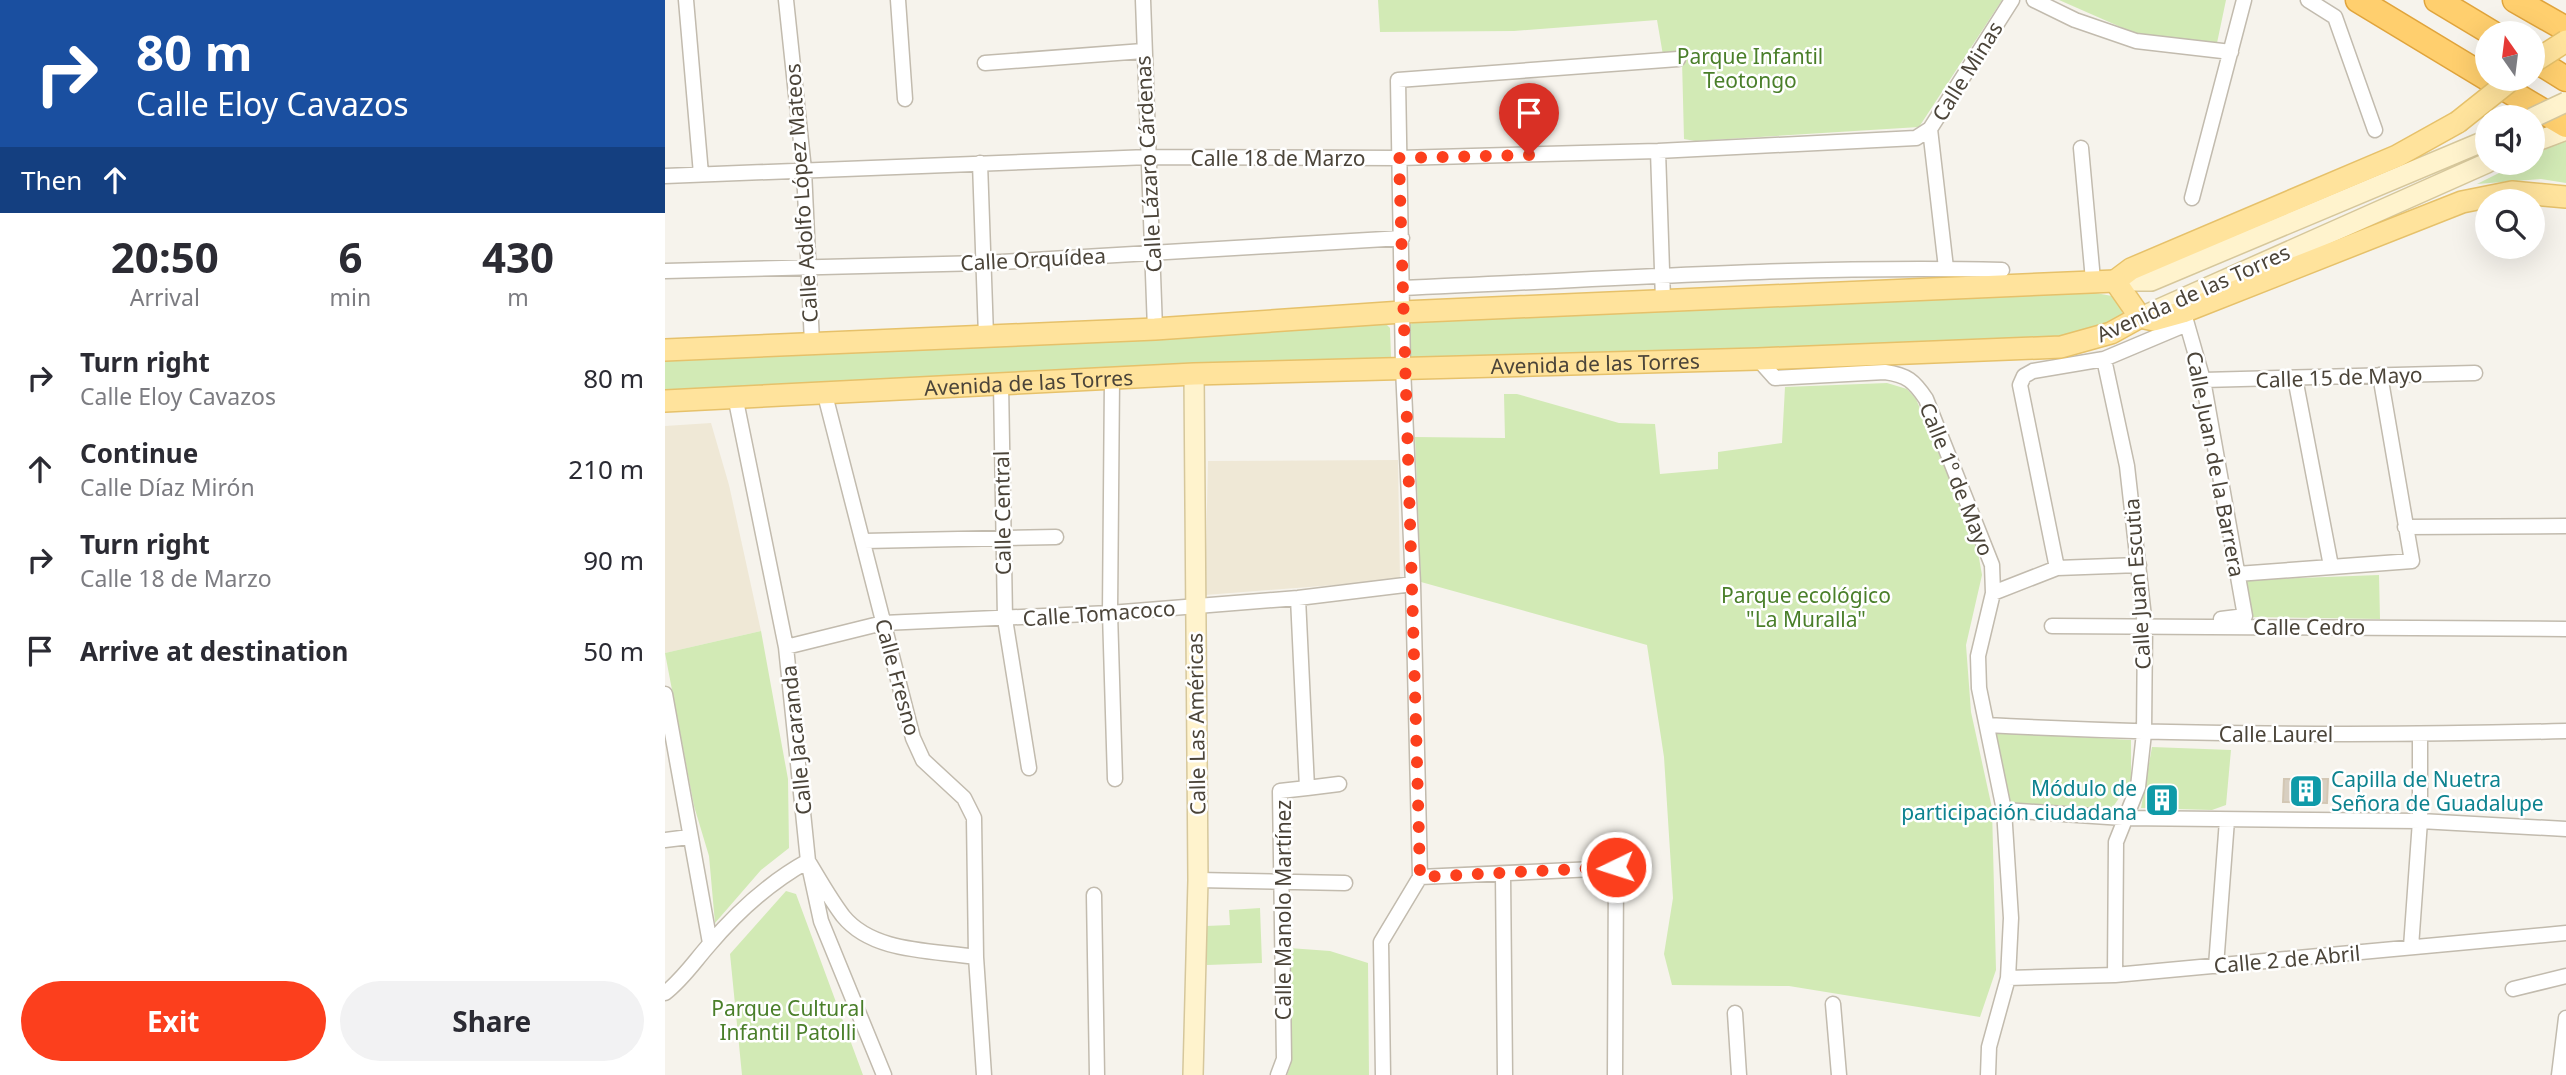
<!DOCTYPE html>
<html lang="en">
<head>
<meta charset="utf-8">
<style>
	:root { --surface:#fff; --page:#f2f2f3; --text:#2b2b33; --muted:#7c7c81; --accent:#fc3f1d }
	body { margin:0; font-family:"Noto Sans",sans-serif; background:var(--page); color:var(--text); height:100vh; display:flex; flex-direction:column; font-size:26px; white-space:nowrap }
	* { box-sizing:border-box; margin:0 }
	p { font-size:23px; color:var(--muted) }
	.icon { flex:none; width:38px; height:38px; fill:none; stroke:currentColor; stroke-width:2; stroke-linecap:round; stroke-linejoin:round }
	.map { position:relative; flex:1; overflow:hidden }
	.sheet { display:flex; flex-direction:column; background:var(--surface); width:665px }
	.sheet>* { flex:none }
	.top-card { background:#1a4fa0; color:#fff; overflow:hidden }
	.needle { width:46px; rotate:346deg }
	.controls { position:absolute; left:1810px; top:21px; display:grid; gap:14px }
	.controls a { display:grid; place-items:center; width:70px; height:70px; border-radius:50%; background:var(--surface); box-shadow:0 7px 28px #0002; font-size:35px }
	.pin { position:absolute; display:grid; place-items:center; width:60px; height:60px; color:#fff; margin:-72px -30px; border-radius:50% 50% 50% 0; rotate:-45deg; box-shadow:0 0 7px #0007 }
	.pin .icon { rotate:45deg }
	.me { position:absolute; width:77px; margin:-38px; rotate:266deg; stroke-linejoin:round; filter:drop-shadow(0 0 5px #0008) }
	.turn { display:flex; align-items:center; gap:24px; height:147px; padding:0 21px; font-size:32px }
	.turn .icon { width:91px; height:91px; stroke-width:2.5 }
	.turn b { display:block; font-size:49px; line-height:60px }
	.then { display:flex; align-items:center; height:66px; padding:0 21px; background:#0003; gap:14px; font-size:26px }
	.eta { display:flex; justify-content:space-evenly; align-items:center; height:119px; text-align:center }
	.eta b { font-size:42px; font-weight:700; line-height:49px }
	.cta { display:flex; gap:14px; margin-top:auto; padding:14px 21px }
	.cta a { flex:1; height:80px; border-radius:42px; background:var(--accent); color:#fff; font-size:28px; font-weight:700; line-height:80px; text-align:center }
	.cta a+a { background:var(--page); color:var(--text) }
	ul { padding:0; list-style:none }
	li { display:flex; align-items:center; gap:21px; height:91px; padding:0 21px }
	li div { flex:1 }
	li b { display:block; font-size:26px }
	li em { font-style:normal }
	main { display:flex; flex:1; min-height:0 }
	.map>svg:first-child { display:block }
	.education { fill:#efe8d6 }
	.green { fill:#d2eab5 }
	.building { fill:#d8cfc1; stroke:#d3c7b4; stroke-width:2 }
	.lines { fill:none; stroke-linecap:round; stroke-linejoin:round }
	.street-casing { stroke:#c2bbae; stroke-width:17 }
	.secondary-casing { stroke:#d6c79b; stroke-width:22 }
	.primary-casing { stroke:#e6c16a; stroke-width:24 }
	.highway-casing { stroke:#e0a43c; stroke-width:27 }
	.street { stroke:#fff; stroke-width:14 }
	.secondary { stroke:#fff3cd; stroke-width:19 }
	.primary { stroke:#ffe39c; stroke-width:21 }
	.highway { stroke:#ffcf6e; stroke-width:24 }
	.secondary-bridge-casing { stroke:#d6c79b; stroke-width:22; stroke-linecap:butt }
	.primary-bridge-casing { stroke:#e6c16a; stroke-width:24; stroke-linecap:butt }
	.secondary-bridge { stroke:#fff3cd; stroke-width:19 }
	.primary-bridge { stroke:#ffe39c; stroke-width:21 }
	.route { stroke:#fc3f1d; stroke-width:12; stroke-dasharray:0 21.6 }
	.labels { text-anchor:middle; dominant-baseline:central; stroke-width:5; stroke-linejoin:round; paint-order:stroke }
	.park-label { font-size:21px; fill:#4a7f2a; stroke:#fff }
	.street-label { font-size:21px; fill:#4b4439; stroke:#fff }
	.culture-label { font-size:21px; fill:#0d838f; stroke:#fff; text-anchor:start }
</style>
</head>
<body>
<main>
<section class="sheet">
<div class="top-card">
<div class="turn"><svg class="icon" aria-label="right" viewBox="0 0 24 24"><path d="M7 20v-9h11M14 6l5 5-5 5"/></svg><div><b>80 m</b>Calle Eloy Cavazos</div></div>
<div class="then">Then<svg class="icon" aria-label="ahead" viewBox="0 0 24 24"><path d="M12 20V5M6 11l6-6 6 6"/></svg></div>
</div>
<div class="eta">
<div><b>20:50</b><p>Arrival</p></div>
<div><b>6</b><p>min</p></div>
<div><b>430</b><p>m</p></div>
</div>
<ul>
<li><svg class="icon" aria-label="right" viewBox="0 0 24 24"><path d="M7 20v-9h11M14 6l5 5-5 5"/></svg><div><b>Turn right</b><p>Calle Eloy Cavazos</p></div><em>80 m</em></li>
<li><svg class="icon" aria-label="ahead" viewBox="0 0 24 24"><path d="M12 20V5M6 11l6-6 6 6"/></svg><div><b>Continue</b><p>Calle Díaz Mirón</p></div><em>210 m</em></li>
<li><svg class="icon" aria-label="right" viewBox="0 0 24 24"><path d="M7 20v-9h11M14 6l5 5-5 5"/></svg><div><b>Turn right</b><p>Calle 18 de Marzo</p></div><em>90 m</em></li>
<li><svg class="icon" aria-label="arrive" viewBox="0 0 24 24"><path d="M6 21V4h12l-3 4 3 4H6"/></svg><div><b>Arrive at destination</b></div><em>50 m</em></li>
</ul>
<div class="cta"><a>Exit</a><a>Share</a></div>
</section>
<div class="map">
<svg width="1901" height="1075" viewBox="0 0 1901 1075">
	<rect width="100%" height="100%" fill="#f6f3ec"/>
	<path class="education" d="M 46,423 L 64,485 L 96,631 L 0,653 L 0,426 Z
		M 733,460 L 735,580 L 540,595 L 543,461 Z"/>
	<path class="green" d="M 713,0 L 1337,0 L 1254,127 L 1030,141 L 1019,139 L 1017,60 L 999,61 L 992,20 L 849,31 L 715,32 Z
		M 1394,0 L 1561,0 L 1552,43 L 1476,36 Z
		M 1901,139 L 1901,183 L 1876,179 L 1812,184 L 1854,163 L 1867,163 L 1867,156 Z
		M 1419,291 L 1453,297 L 1458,309 L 1456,318 L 1397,340 L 745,361 L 744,327 L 749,320 Z
		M 719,322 L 725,328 L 726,357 L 722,364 L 0,393 L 0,353 Z
		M 1222,383 L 1242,389 L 1251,399 L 1311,541 L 1317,575 L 1301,645 L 1306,712 L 1327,808 L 1331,970 L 1315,1017 L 1124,986 L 1007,985 L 999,954 L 1008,898 L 999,757 L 982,645 L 756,582 L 750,437 L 840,438 L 839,394 L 852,394 L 954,423 L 990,424 L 995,474 L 1053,469 L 1053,452 L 1117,443 L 1120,387 Z
		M 1714,575 L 1715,619 L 1583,617 L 1577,580 Z
		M 96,631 L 123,779 L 124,848 L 96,870 L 50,923 L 44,856 L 29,806 L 0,653 Z
		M 1331,732 L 1466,740 L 1466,781 L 1445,811 L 1345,806 Z
		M 1487,747 L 1566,750 L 1561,805 L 1547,810 L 1476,808 Z
		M 121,891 L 131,894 L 198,1075 L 77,1075 L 65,954 Z
		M 595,908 L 597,963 L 542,965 L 541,926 L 565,925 L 564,910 Z
		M 624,948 L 665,951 L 703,963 L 704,1075 L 622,1075 L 626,1064 Z"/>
	<path class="building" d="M 1619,779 L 1663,779 L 1662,803 L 1618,802 Z
		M 1483,793 L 1511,794 L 1511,807 L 1482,806 Z"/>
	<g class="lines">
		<g class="street-casing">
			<path id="street" d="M 21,0 L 36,174
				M 121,0 L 139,170 L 147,343
				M 233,0 L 240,99
				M 478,0 L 490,329
				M 1369,0 L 1410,20 L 1471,41 L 1566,52
				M 1643,0 L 1670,17 L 1710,130
				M 320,63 L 478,51
				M 1416,148 L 1428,280
				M 993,151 L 998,300
				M 315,163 L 321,336
				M 0,176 L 484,157 L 734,158 L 993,151 L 1251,138 L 1265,129
				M 1527,198 L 1579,0
				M 1281,268 L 1265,129 L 1347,0
				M 0,271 L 318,263 L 737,238
				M 737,288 C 936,280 1138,265 1337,270
				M 1520,317 L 1538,380 L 1580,616 L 1556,619
				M 1093,359 L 1110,378 L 1220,372 C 1242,375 1249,381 1261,399 L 1327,565 L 1328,593 L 1313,656 L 1314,688 L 1339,810 L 1346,918 L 1343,978 L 1324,1047 L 1323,1075
				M 1439,359 L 1462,466 L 1480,626 L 1479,733 L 1473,787 L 1451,842 L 1450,975
				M 447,378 L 445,613 L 450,779
				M 1630,378 L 1666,566
				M 1538,380 L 1810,373
				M 336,383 L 340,619 L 364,768
				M 159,391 L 248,738 L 258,760 L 299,798 L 309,818 L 311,957 L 319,1075
				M 70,396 L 121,647 L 143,861 L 156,921 L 219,1075
				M 1740,527 L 1901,526
				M 199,541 L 391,537
				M 1392,568 L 1355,385 L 1359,376 L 1368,371 L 1439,359 L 1522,324
				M 1572,574 L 1747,561 L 1715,375
				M 1328,593 L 1392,568 L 1474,565
				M 1387,626 L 1901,629
				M 121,647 L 218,623 L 445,613 L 633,598 L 748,584
				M 0,694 L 45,943
				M 1322,725 C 1515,735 1708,736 1901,731
				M 642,788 L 674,784
				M 1339,810 L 1458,818 L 1755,821 L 1901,829
				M 0,840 L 24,837
				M 838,875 L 840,1075
				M 755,877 L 951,868 L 950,1075
				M 533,880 L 680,883
				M 429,895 L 432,1075
				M 1746,947 L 1755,821 L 1755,735
				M 1551,966 L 1562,820
				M 1343,978 L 1450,975 L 1901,933
				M 1848,989 L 1901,976
				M 0,993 C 18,979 29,962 44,945 C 72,912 105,882 143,861 C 154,879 165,899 178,916 C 208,953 267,950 311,957
				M 1168,1004 L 1174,1075
				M 1070,1013 L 1074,1075
				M 613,1075 L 619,1059 L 615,791 L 642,788 L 633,598
				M 718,1075 L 716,942 L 755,877 L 748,584 L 738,368 L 733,80 L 1013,59
				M 1894,1075 L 1901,1018"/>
		</g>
		<g class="secondary-casing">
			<path id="secondary" d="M 1867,143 L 1901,130
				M 1450,281 L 1486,281 L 1822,140
				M 1476,317 L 1822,163
				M 528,1075 L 533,880 L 529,374"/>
		</g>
		<g class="primary-casing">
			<g id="primary">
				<path d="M 1450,281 L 1475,317 L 1489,320 L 1518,312 L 1797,202 L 1847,192 L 1901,197"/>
				<path d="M 1450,281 L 1466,269 L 1732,156 L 1793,122"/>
				<path d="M 0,350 L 490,329 L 737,312 L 1450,281"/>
				<path id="s1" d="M 0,401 L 529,374 L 1093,359 L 1396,347 L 1446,333 L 1475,317"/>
			</g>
		</g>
		<g class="highway-casing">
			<path id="highway" d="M 1693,0 L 1822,78
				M 1772,0 L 1827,33
				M 1850,0 L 1901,29
				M 1867,58 L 1901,79
				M 1824,79 L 1901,125"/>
		</g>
		<use href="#street" class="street"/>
		<use href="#secondary" class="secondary"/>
		<use href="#primary" class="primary"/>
		<use href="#highway" class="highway"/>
		<g class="secondary-bridge-casing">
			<path id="secondary-bridge" d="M 1867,118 L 1901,102"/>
		</g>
		<g class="primary-bridge-casing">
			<path id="primary-bridge" d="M 1867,63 L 1901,41
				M 1793,122 L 1847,79"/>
		</g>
		<use href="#secondary-bridge" class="secondary-bridge"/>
		<use href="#primary-bridge" class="primary-bridge"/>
	</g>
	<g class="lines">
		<path class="route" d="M 864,155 L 734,158 C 741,398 749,638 755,877 L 951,867"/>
	</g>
	<defs>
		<g id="building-square" transform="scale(1.75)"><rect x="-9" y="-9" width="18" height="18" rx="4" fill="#0f9aa8" stroke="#fff"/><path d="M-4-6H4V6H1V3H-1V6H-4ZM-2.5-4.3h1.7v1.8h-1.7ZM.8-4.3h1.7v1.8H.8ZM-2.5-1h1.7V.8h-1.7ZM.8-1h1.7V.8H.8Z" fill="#fff"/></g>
	</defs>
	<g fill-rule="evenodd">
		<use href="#building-square" x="1641" y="791"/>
		<use href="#building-square" x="1497" y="800"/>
	</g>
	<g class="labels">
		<g class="park-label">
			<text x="1085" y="56">Parque Infantil<tspan x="1085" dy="24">Teotongo</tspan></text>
			<text x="1141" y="595">Parque ecológico<tspan x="1141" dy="24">"La Muralla"</tspan></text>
			<text x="123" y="1008">Parque Cultural<tspan x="123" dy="24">Infantil Patolli</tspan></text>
		</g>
		<g class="street-label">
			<text transform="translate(1302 71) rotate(-58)">Calle Minas</text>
			<text x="613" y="158">Calle 18 de Marzo</text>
			<text transform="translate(483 164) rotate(-93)">Calle Lázaro Cárdenas</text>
			<text transform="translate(136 193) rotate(-94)">Calle Adolfo López Mateos</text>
			<text transform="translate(368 259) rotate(-3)">Calle Orquídea</text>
			<text transform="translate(1528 293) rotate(-24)">Avenida de las Torres</text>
			<text stroke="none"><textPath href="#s1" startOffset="931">Avenida de las Torres</textPath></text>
			<text transform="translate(1674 377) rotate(-2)">Calle 15 de Mayo</text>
			<text stroke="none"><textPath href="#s1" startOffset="364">Avenida de las Torres</textPath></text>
			<text transform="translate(1551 464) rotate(79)">Calle Juan de la Barrera</text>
			<text transform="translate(1292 479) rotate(68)">Calle 1º de Mayo</text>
			<text transform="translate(337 513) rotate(-91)">Calle Central</text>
			<text transform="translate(1472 584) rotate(-94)">Calle Juan Escutia</text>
			<text transform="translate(434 613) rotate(-4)">Calle Tomacoco</text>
			<text x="1644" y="627">Calle Cedro</text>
			<text transform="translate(233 677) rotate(75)">Calle Fresno</text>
			<text transform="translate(531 724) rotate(-91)">Calle Las Américas</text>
			<text x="1611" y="734">Calle Laurel</text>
			<text transform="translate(131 740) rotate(-96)">Calle Jacaranda</text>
			<text transform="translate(618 910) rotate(-90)">Calle Manolo Martínez</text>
			<text transform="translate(1622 959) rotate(-5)">Calle 2 de Abril</text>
		</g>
		<g class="culture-label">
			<text x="1666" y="779">Capilla de Nuetra<tspan x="1666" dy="24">Señora de Guadalupe</tspan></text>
			<text x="1472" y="788" text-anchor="end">Módulo de<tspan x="1472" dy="24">participación ciudadana</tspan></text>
		</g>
	</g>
</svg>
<div class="controls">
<a><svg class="needle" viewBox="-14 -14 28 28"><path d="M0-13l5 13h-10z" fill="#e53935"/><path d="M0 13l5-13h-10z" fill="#7c7c81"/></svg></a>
<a><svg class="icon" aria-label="sound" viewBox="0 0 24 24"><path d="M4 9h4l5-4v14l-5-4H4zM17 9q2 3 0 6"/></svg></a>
<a><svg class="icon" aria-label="search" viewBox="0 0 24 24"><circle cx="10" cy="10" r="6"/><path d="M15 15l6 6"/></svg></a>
</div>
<div class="pin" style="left:864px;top:155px;background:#d93025"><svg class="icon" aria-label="arrive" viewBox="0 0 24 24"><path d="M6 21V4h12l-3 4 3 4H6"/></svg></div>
<svg class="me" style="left:951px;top:867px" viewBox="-20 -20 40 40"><circle r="17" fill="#fc3f1d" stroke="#fff" stroke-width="3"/><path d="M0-11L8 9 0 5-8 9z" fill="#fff"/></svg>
</div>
</main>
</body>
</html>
